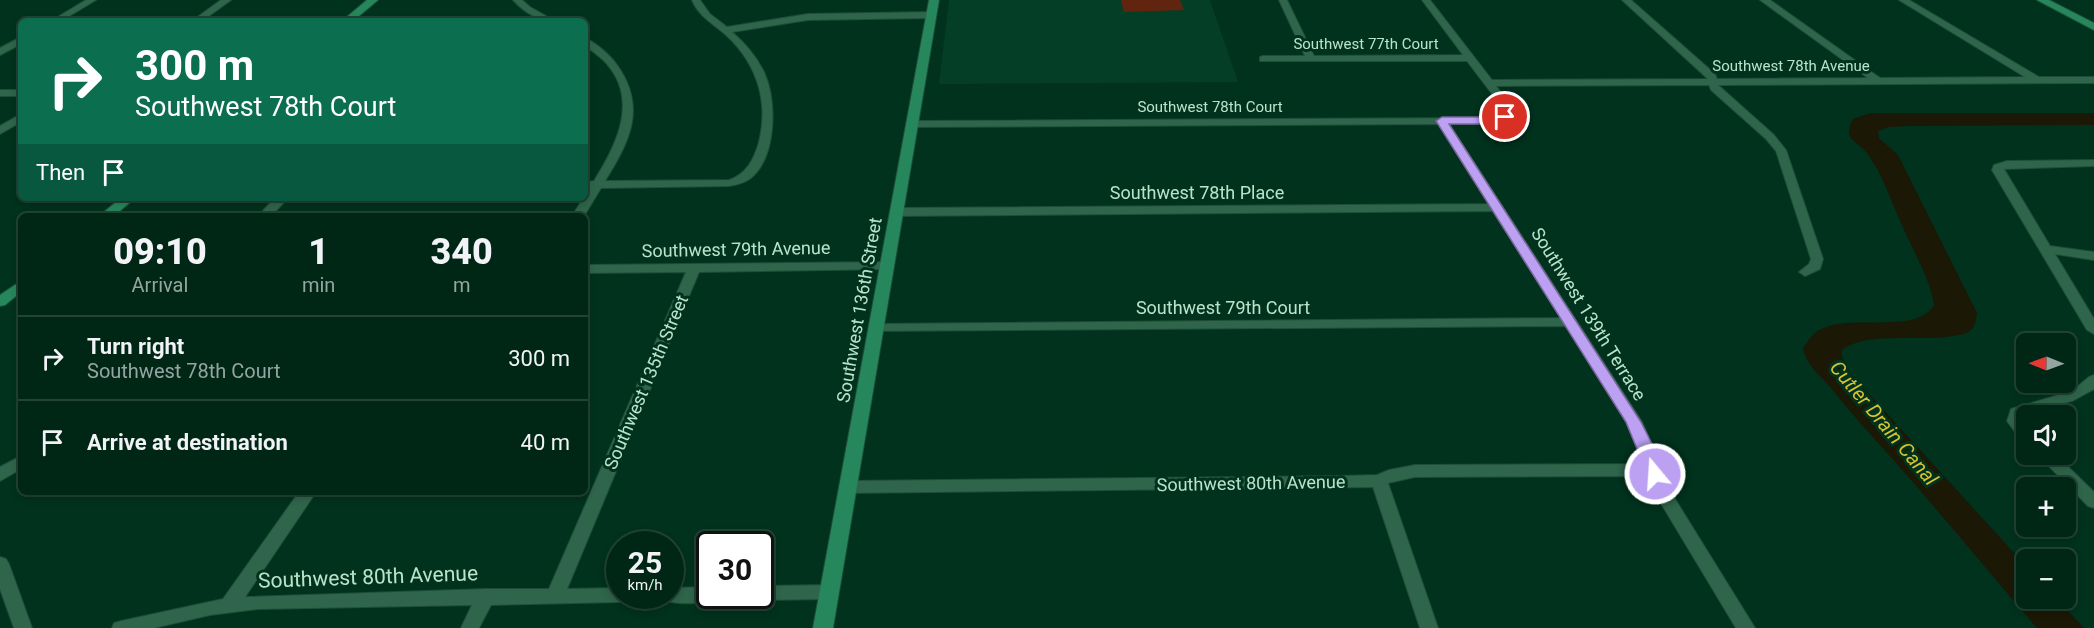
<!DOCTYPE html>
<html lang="en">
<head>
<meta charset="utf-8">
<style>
	:root { --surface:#002616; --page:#0e3223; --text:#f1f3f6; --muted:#95a5a1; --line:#224335 }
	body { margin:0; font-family:Roboto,sans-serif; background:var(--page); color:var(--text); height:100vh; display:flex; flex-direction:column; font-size:22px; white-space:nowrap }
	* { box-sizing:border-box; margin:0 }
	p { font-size:20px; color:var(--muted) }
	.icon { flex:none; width:33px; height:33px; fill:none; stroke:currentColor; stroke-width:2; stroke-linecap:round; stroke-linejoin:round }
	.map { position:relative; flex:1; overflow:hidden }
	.sheet { position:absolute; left:18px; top:213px; width:570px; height:282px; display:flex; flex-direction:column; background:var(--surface); border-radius:9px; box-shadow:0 3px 9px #0003,0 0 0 2px var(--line) }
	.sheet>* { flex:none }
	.hud { position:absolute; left:18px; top:18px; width:570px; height:183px; border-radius:9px; box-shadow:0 3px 9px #0003,0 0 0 2px var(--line); background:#0b6e4f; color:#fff; overflow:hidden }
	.needle { width:39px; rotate:271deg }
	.buttons { position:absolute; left:2016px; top:333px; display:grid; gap:12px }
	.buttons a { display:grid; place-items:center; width:60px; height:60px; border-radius:9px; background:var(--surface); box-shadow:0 3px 9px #0003,0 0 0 2px var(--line); font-size:30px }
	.speed { position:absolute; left:606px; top:531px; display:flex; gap:12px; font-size:30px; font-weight:700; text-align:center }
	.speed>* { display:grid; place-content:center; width:78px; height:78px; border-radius:50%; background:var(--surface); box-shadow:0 3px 9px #0003,0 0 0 2px var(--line); line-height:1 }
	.speed small { font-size:15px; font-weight:400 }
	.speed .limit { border:3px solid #111; border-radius:9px; background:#fff; color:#111 }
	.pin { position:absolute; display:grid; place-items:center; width:51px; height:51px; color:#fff; margin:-26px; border:3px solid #fff; border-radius:50%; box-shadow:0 2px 6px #0007 }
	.me { position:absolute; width:66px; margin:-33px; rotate:342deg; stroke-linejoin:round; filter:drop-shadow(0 0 4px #0008) }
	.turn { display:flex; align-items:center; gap:21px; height:126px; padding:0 18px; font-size:27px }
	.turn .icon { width:78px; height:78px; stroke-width:2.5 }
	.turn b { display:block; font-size:42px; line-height:51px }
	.then { display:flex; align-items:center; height:57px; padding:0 18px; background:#0003; gap:12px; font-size:22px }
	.eta { display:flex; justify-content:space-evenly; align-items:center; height:102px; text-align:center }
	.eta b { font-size:36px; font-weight:800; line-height:42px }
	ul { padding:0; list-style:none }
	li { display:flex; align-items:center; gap:18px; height:84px; padding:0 18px; border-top:2px solid var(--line) }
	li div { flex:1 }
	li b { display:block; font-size:22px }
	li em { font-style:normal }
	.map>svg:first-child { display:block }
	.built { fill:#043e26 }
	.green { fill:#61250f }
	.water { fill:#1b1805 }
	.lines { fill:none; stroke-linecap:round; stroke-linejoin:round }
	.street-casing { stroke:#1e4e39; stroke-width:2 }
	.secondary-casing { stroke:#1e4e39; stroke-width:2 }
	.street { fill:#2f654a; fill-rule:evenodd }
	.secondary { fill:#26875c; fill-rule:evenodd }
	.route { fill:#bca0f2; stroke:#7a689d; stroke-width:1.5 }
	.labels { text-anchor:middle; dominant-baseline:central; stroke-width:6; stroke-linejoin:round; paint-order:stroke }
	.far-street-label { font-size:15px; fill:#bae3cb; stroke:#00321d }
	.street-label { font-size:18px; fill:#bae3cb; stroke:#00321d }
	.water-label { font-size:20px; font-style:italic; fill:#d9c22f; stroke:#00321d }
	.near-street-label { font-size:21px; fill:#bae3cb; stroke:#00321d }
</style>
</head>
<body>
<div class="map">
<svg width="2094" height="628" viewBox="0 0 2094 628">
	<rect width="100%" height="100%" fill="#00321d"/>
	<path class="built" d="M 949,0 L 1210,0 L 1238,82 L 939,84 Z"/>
	<path class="green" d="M 1121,0 L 1180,0 L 1184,10 L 1124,12 Z"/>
	<path class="water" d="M 1870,113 L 2094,113 L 2094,125 L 1911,126 L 1889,127 L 1878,131 L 1879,138 L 1898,155 L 1977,313 C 1976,319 1976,326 1971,330 C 1967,334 1959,335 1953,336 C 1923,342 1866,331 1842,350 L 1842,357 L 1851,374 L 2026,566 L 2026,598 L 2057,599 L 2084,628 L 2037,628 C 1990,574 1945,518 1897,464 C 1875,439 1852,415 1831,388 C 1818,372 1809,370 1803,348 C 1807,343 1810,337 1815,333 C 1844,310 1916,337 1934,305 C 1930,278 1912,249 1901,223 C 1891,201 1883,176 1869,156 C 1858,139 1841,142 1853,119 Z"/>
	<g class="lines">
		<g class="street-casing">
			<path id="street" d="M 86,0 L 96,0 L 61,21 L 51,21 Z
				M 221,0 L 231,0 L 202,21 L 192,21 Z
				M 513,0 L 522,0 L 530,7 L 555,21 C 538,21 524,12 513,0 Z
				M 692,0 L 700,0 L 710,14 L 727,27 L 808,14 L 931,12 L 935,15 L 931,18 L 808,20 L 732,32 C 745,43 756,56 764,72 C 777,101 777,156 751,178 C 744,183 737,185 729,186 L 601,188 L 584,216 L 572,216 L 590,188 L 585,188 L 585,182 L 594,181 C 616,146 639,101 607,64 C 601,57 592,51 585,46 L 585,38 C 596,43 610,55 617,65 C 647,107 630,141 605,181 L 729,180 C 747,174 754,159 759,142 C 769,102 757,64 727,36 C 714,24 699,17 692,0 Z
				M 1279,0 L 1287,0 L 1314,56 L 1463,55 L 1422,0 L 1430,0 L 1492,80 L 1708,79 L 1622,0 L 1631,0 L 1715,74 L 1717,79 L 1868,78 L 1760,0 L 1770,0 L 1880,78 L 2025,77 L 1899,0 L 1909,0 L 2039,77 L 2094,77 L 2094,83 L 1718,85 L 1774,135 L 1786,150 L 1823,259 L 1820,269 L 1805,276 L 1799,272 L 1809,264 L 1811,259 L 1776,151 L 1766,139 L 1711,90 L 1709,85 L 1496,86 L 1512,107 L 1513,112 L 1509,119 L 1479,124 L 1449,124 L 1642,422 L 1675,499 L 1755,628 L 1736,628 L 1659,500 L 1649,476 L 1415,477 L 1388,483 L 1438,628 L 1420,628 L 1373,487 L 847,493 L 841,491 L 839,487 L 841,483 L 847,481 L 1340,476 L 1377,475 L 1389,470 L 1415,465 L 1644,464 L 1626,422 L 1566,326 L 871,331 L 869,328 L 876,324 L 1561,318 L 1493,211 L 896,216 L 890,212 L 896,208 L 1489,204 L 1439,124 L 911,127 L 906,124 L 911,121 L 1479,118 L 1501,114 L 1503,112 L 1502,107 L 1467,61 L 1260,61 L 1260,57 L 1263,56 L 1305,56 Z
				M 21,37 L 21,44 L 0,55 L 0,48 Z
				M 0,90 L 21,90 L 21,96 L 0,96 Z
				M 21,114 L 21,122 L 0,134 L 0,126 Z
				M 2094,160 L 2094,166 L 2004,169 L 2050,246 L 2094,252 L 2094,260 L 2055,254 L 2094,319 L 2094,334 L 2087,330 L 1992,170 L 1994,165 L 2007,161 Z
				M 275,198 L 288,198 L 271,216 L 258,216 Z
				M 887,262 L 892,263 L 893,266 L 892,269 L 699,272 L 567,589 L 620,588 L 620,596 L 629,596 L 626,600 L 620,602 L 491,605 L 479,628 L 461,628 L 472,605 L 259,609 L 210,615 L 154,628 L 112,628 L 114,623 L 121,621 L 223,599 L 299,492 L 316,492 L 245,597 L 486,589 L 549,589 L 686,272 L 585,273 L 585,265 Z
				M 2094,375 L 2094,389 L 2072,401 L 2037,409 L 2023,415 L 2023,420 L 2026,426 L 2026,441 L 2021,440 L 2007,421 L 2011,409 L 2072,391 L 2089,377 Z
				M 2037,454 L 2055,454 L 2094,492 L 2094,508 L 2088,506 Z
				M 21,456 L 21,469 L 0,481 L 0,467 Z
				M 0,557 L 6,559 L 9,564 L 32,628 L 14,628 L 0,589 Z
				M 829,585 L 835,587 L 838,592 L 835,597 L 829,599 L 760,600 L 752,596 L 760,596 L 760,586 Z
				M 710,587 L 710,596 L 718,596 L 716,599 C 702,604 678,605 664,600 L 661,596 L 670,596 L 670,588 Z"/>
		</g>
		<g class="secondary-casing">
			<path id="secondary" d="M 367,0 L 378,0 L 353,21 L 342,21 Z
				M 929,0 L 939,0 L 833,628 L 813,628 Z
				M 2037,0 L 2049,0 L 2094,23 L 2094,30 Z
				M 121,198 L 135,198 L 114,216 L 99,216 Z
				M 21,281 L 21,292 L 5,305 L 0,306 L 0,295 Z"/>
		</g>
		<use href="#street" class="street"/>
		<use href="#secondary" class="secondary"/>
	</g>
	<path class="route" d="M 1505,114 L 1509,114 L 1509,119 L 1488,124 L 1449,124 L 1641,422 L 1655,450 L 1663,474 L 1660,478 L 1649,478 L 1626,422 L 1436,121 L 1442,117 L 1488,117 Z"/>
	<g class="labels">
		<g class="far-street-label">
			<text x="1366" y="44">Southwest 77th Court</text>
			<text x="1791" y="66">Southwest 78th Avenue</text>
			<text x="1210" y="107">Southwest 78th Court</text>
		</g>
		<g class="street-label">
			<text x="1197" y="192">Southwest 78th Place</text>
			<text transform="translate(736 249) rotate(-1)">Southwest 79th Avenue</text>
			<text x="1223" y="307">Southwest 79th Court</text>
			<text transform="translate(859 310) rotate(-80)">Southwest 136th Street</text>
			<text transform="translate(1589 314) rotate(58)">Southwest 139th Terrace</text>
			<text transform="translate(646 382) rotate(-67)">Southwest 135th Street</text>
			<text transform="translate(1251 483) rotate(-1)">Southwest 80th Avenue</text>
		</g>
		<g class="water-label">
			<text transform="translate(1884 423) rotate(50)">Cutler Drain Canal</text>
		</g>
		<g class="near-street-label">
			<text transform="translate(368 577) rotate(-2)">Southwest 80th Avenue</text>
		</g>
	</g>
</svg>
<div class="buttons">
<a><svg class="needle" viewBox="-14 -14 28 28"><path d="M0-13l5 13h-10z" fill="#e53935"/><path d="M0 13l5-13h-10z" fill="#95a5a1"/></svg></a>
<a><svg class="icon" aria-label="sound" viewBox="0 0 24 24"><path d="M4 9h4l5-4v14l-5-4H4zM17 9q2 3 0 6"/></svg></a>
<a>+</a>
<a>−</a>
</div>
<div class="speed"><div>25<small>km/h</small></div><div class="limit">30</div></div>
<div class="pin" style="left:1505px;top:117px;background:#d93025"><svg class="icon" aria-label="arrive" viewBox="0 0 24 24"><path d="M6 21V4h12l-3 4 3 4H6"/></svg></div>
<svg class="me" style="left:1655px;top:474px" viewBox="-20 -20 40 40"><circle r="17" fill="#bca0f2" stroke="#fff" stroke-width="3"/><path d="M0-11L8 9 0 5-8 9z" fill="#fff"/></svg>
<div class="hud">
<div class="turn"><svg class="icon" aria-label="right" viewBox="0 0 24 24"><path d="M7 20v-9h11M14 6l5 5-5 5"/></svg><div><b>300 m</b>Southwest 78th Court</div></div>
<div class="then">Then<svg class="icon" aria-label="arrive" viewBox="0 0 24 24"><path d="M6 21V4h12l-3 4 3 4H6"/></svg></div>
</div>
<section class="sheet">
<div class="eta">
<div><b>09:10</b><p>Arrival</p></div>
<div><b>1</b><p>min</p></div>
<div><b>340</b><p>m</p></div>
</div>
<ul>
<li><svg class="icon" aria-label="right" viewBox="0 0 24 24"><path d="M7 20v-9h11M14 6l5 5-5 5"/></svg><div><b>Turn right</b><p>Southwest 78th Court</p></div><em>300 m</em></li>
<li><svg class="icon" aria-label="arrive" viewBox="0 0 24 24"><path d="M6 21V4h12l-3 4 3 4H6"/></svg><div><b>Arrive at destination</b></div><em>40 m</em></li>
</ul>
</section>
</div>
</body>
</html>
